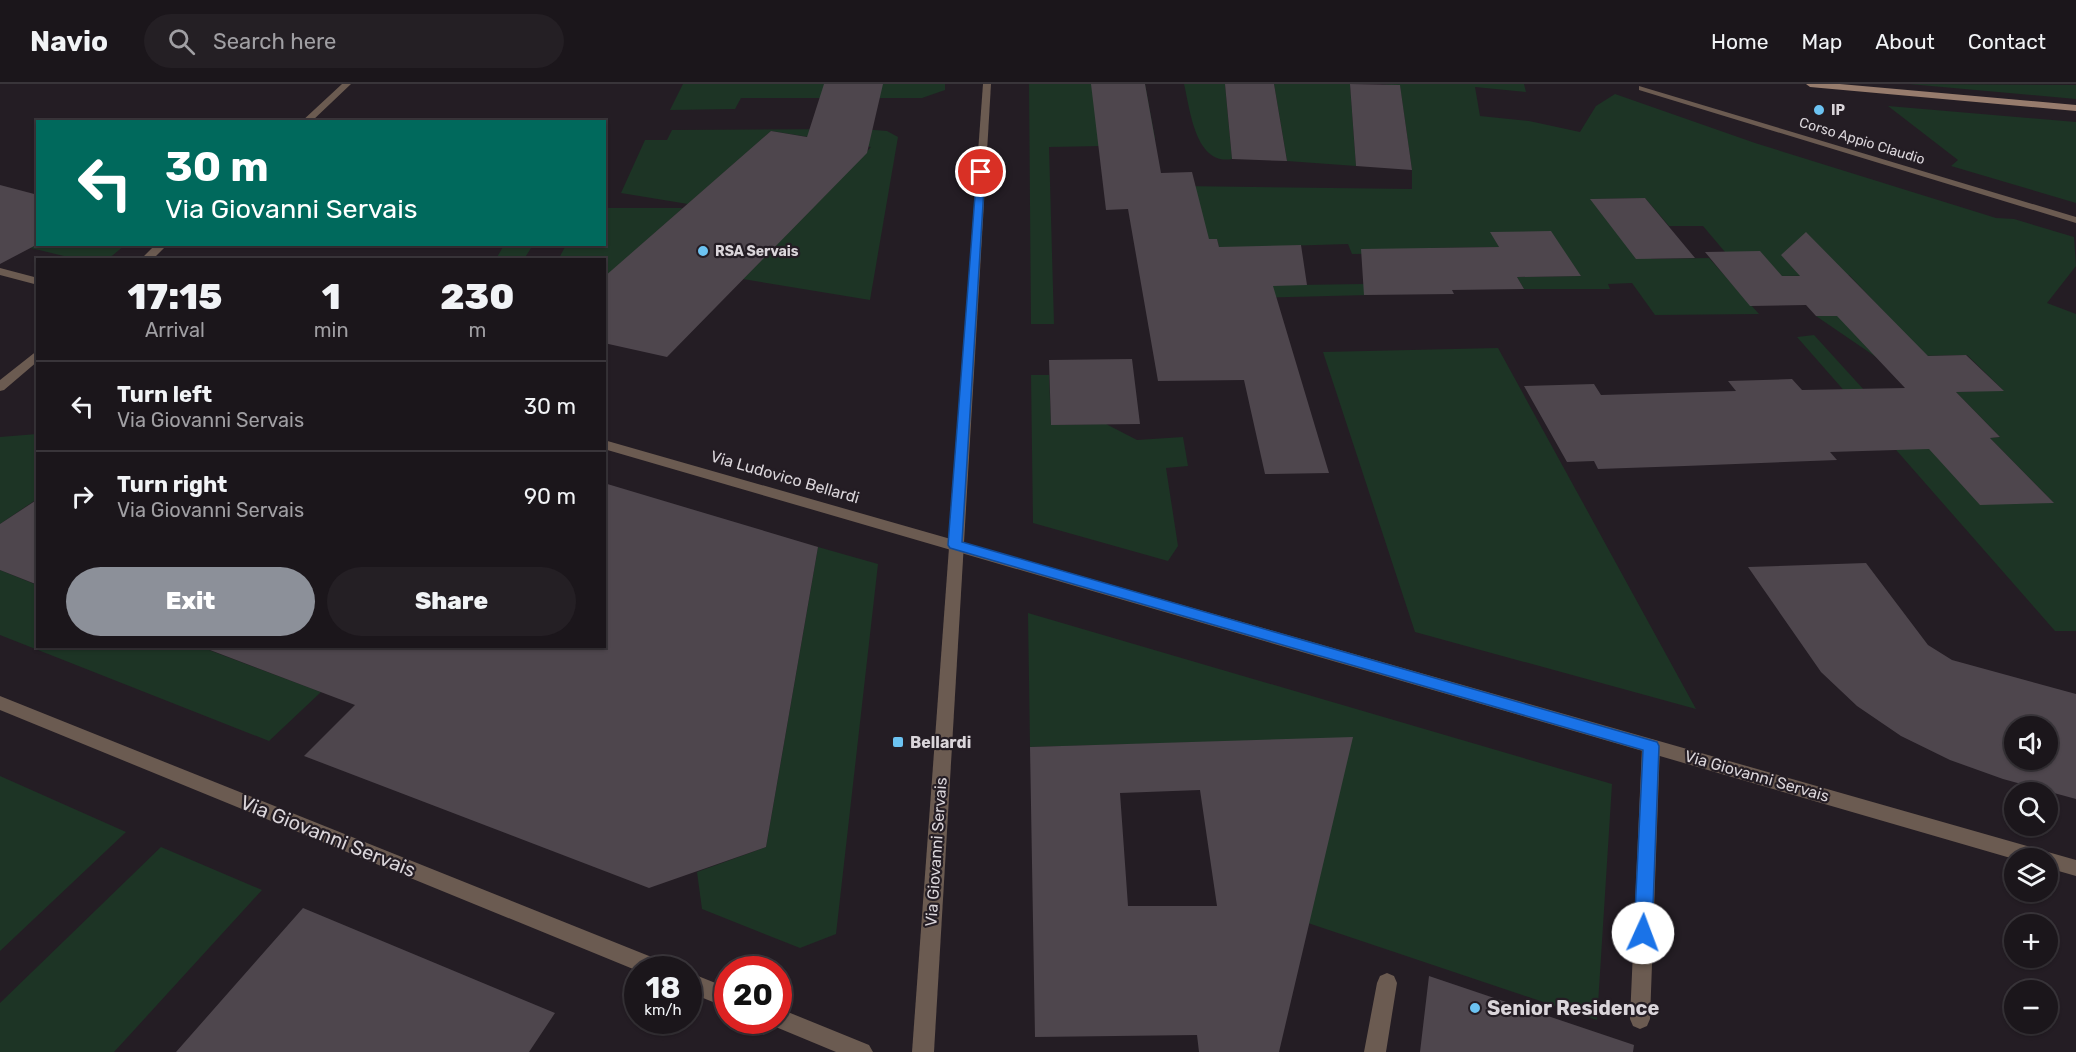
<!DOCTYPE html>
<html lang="en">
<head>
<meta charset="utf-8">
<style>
	:root { --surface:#1b161b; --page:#241f24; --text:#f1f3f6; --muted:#a09fa3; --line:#39353a; --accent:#8c9099 }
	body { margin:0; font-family:Rubik,sans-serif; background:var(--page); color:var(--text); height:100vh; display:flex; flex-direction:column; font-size:22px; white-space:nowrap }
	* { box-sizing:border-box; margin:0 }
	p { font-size:20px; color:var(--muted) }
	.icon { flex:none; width:33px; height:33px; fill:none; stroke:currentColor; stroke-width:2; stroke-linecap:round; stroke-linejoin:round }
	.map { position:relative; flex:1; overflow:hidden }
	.panel { position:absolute; left:36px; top:174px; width:570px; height:390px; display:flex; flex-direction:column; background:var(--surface); border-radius:0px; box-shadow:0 2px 4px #0004,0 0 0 2px var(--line) }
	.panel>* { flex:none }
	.guide { position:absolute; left:36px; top:36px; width:570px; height:126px; border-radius:0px; box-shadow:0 2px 4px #0004,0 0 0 2px var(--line); background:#00695c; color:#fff; overflow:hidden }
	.tools { position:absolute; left:2004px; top:632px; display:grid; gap:12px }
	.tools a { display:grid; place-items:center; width:54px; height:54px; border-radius:50%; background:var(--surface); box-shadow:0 2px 4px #0004,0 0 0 2px var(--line); font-size:30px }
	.speed { position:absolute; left:624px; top:872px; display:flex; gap:12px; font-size:30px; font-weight:700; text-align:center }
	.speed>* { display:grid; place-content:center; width:78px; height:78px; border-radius:50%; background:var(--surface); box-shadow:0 2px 4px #0004,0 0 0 2px var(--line); line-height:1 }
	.speed small { font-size:15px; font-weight:400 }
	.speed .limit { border:9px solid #d22; background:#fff; color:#111 }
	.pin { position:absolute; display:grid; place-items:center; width:51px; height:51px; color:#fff; margin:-26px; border:3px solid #fff; border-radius:50%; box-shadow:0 2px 6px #0007 }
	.me { position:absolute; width:66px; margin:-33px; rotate:2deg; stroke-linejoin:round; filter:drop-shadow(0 0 4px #0008) }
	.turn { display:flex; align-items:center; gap:21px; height:126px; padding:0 30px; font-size:27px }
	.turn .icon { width:78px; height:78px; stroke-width:2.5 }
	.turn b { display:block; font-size:42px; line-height:51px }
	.eta { display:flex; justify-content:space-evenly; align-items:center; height:102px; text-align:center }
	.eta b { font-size:36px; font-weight:800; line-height:42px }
	.cta { display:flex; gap:12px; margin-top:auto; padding:12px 30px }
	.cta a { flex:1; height:69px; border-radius:36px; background:var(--accent); color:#fff; font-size:24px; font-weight:800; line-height:69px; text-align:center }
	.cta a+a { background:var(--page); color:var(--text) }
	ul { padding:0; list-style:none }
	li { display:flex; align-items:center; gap:18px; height:90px; padding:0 30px; border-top:2px solid var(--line) }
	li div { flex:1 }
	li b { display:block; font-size:22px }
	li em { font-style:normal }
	header { display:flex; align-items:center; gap:36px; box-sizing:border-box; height:84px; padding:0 30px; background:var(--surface); border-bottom:2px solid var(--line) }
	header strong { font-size:28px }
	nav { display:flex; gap:33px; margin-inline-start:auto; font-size:21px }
	.search { width:420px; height:54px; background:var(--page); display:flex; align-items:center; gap:15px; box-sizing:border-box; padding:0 21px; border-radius:33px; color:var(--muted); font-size:22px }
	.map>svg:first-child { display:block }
	.green { fill:#1d3425 }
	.building { fill:#4e464d; fill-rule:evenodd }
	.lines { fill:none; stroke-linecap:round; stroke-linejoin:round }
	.service { fill:#6b5b51; fill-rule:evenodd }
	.minor { fill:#6b5b51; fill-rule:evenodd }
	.tertiary { fill:#6b5b51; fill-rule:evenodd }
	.secondary { fill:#977c6d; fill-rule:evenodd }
	.route { fill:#1a73e8; stroke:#114b97; stroke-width:1.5 }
	.poi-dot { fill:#6cc3f2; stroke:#241d24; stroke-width:2 }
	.labels { text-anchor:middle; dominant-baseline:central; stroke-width:4.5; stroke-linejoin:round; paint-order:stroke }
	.far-poi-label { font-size:14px; font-weight:bold; fill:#dad5da; stroke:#241d24; text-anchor:start }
	.far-street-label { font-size:14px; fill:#dad5da; stroke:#241d24 }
	.street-label { font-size:16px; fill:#dad5da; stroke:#241d24 }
	.poi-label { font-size:16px; font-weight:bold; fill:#dad5da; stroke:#241d24; text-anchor:start }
	.near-street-label { font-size:20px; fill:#dad5da; stroke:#241d24 }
	.near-poi-label { font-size:20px; font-weight:bold; fill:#dad5da; stroke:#241d24; text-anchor:start }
</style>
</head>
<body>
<header>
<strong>Navio</strong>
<div class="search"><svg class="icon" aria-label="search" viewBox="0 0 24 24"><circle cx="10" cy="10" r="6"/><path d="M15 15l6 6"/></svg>Search here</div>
<nav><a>Home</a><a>Map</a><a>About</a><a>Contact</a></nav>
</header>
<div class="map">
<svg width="2076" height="968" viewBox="0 0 2076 968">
	<rect width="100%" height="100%" fill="#241d24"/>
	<path class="green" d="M 683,0 L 945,0 L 945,6 L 922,14 L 741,14 L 735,25 L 670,26 Z
		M 1029,0 L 1145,0 L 1155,54 L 1155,61 L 1049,63 L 1054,240 L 1031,240 Z
		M 1184,0 L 1225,0 L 1232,75 C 1195,82 1190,24 1184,0 Z
		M 1274,0 L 1350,0 L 1356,82 L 1287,77 Z
		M 1382,0 L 1524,0 L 1526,8 L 1475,3 L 1480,32 L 1529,37 L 1580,48 L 1596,22 L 1615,10 L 1755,59 L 1996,134 L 2014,135 L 2074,153 L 2076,182 L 2047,219 L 2076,230 L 2076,547 L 2055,547 L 1797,253 L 1814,251 L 1865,307 L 2053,418 L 1990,354 L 2000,353 L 1956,308 L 2003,306 L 1967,271 L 1876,273 L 1816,232 L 1887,231 L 1849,191 L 1782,192 L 1725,168 L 1703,142 L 1669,142 L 1645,114 L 1591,115 L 1652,175 L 1709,174 L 1759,230 L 1655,231 L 1632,199 L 1608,200 L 1610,205 L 1524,205 L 1517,193 L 1581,192 L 1491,148 L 1499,163 L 1431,164 L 1433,169 L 1352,170 L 1348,160 L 1284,162 L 1298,201 L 1364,200 L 1369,211 L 1212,215 L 1229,198 L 1217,155 L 1209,155 L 1180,102 L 1412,105 L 1412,86 L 1400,2 Z
		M 1909,0 L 2076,1 L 2076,15 Z
		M 1888,22 L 2076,38 L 2076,119 L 1951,82 L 1958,76 Z
		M 862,45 L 887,47 L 898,53 L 870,216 L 743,195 L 871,63 L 771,47 L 688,120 L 621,109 L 645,56 L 667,56 L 672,46 Z
		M 605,124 L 683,124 L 605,193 L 604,176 L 558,176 L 566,161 L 604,160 Z
		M 38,160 L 125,160 L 125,161 L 107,176 L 76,175 L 31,164 Z
		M 504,161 L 504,160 L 533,161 L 524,175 L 496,175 Z
		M 1498,264 L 1696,625 L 1415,548 L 1323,268 Z
		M 1031,291 L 1049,291 L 1051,341 L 1106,340 L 1137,356 L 1183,353 L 1188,382 L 1166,384 L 1178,462 L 1168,477 L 1033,439 Z
		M 37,350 L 37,415 L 0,440 L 0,353 Z
		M 818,463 L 878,480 L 836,850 L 800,864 L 702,825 L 697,788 L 766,763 Z
		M 0,486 L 37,501 L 38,562 L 201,563 L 321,608 L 269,657 L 0,551 Z
		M 1028,529 L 1612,700 L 1597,936 L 1308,839 L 1352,654 L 1030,663 Z
		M 0,692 L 126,748 L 0,867 Z
		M 161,763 L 262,806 L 114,968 L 0,968 L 0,919 Z"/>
	<path class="building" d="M 824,0 L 883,0 L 867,69 L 667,273 L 604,259 L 604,193 L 771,47 L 807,53 Z
		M 1091,0 L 1145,0 L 1161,89 L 1192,88 L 1209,155 L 1217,155 L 1219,163 L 1301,161 L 1307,201 L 1273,202 L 1329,389 L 1265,390 L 1244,296 L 1158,297 L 1128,125 L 1106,126 Z
		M 1225,0 L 1274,0 L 1287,77 L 1232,75 Z
		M 1350,0 L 1400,1 L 1412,86 L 1356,82 Z
		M 0,101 L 38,111 L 38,160 L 0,180 Z
		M 1645,114 L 1695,174 L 1636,175 L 1590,115 Z
		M 1551,147 L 1581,192 L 1517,193 L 1524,205 L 1452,206 L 1454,210 L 1364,211 L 1361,165 L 1499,163 L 1490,148 Z
		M 1806,148 L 1928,272 L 1966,271 L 2004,307 L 1956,308 L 2000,353 L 1990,354 L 2054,419 L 1980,421 L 1929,365 L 1830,368 L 1837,376 L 1685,382 L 1598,385 L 1594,377 L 1567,378 L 1524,302 L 1594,300 L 1601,311 L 1736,307 L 1728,297 L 1792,295 L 1802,306 L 1905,304 L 1837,232 L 1816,232 L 1806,221 L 1750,222 L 1705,168 L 1760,167 L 1782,192 L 1800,192 L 1781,171 Z
		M 1132,275 L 1140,340 L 1051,341 L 1049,276 Z
		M 604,399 L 818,463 L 766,763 L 649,804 L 304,672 L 355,621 L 210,566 L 211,562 L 604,562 Z
		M 38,415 L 38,501 L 0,486 L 0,440 Z
		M 1866,479 L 1928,561 L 1952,576 L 2076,610 L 2076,715 L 2003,695 L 1950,676 L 1901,652 L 1857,622 L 1821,588 L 1748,483 ZM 2014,642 L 2048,642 L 2048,675 L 2014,675 Z
		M 1353,653 L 1279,968 L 1199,968 L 1197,951 L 1035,953 L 1030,663 ZM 1200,706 L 1217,822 L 1128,822 L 1120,709 Z
		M 303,824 L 555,929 L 529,968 L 176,968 Z
		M 1429,892 L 1634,961 L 1633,968 L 1420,968 Z"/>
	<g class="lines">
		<path class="service" d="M 1651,655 L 1657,657 L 1660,662 L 1650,935 L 1647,942 L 1640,945 L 1633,942 L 1630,935 L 1642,662 L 1645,657 Z
			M 1387,889 L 1394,892 L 1397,899 L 1386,968 L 1364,968 L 1377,899 L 1380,892 Z"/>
		<path class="minor" d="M 342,0 L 351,0 L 311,38 L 301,38 Z
			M 1639,2 L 2076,133 L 2076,139 L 1639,6 Z
			M 156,160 L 168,160 L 152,176 L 140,176 Z
			M 0,184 L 38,194 L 38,201 L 0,191 Z
			M 38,266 L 38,277 L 4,306 L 0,307 L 0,296 Z
			M 604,356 L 2076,776 L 2076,792 L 2048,784 L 2048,774 L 2014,775 L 604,365 Z
			M 0,612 L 664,878 L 667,885 L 638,887 L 0,626 Z
			M 688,888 L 728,904 L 728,924 L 688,908 Z
			M 778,924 L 869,961 L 873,968 L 836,968 L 771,941 L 768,936 L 778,936 Z"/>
		<path class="tertiary" d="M 983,0 L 991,0 L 934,968 L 912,968 Z"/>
		<path class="secondary" d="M 1806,0 L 1840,0 L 2076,21 L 2076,27 L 1810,3 Z"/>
	</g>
	<path class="route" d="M 977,86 L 985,88 L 962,458 L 1657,658 L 1659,662 L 1652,849 L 1649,855 L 1643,857 L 1637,855 L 1634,849 L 1643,666 L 950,464 L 948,461 Z"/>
	<g class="poi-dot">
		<circle cx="1819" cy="26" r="6"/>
		<circle cx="703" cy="167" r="6"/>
		<rect x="892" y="652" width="12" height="12" rx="3"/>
		<circle cx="1475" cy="924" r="6"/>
	</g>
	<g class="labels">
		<g class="far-poi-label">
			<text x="1831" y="26">IP</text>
			<text x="715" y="167">RSA Servais</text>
		</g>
		<g class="far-street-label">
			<text transform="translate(1862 57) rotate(17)">Corso Appio Claudio</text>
		</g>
		<g class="street-label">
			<text transform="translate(785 393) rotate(16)">Via Ludovico Bellardi</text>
			<text transform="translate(1757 692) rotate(16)">Via Giovanni Servais</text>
			<text transform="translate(936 768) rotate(-86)">Via Giovanni Servais</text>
		</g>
		<g class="poi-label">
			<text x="910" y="658">Bellardi</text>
		</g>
		<g class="near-street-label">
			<text transform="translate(328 752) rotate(22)">Via Giovanni Servais</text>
		</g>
		<g class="near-poi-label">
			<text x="1487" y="924">Senior Residence</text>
		</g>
	</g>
</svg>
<div class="tools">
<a><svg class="icon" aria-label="sound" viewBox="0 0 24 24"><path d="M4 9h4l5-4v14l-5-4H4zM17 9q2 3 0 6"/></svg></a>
<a><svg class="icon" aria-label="search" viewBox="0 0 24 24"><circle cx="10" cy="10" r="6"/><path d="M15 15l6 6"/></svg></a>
<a><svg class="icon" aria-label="layers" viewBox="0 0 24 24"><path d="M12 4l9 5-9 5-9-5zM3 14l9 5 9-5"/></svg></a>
<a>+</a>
<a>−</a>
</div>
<div class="speed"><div>18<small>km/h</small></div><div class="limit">20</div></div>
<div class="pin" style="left:981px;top:88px;background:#d93025"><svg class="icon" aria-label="arrive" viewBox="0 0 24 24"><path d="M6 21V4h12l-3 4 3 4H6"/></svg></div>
<svg class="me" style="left:1643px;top:849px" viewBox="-20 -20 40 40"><circle r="19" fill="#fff"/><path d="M0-13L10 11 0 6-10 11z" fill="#1a73e8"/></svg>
<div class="guide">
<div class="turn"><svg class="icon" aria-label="left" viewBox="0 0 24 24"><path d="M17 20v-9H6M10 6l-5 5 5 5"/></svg><div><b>30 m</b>Via Giovanni Servais</div></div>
</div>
<section class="panel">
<div class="eta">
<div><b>17:15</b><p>Arrival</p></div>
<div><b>1</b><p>min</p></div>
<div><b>230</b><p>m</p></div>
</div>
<ul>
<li><svg class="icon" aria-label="left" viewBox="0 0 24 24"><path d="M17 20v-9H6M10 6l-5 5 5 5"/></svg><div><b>Turn left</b><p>Via Giovanni Servais</p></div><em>30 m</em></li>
<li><svg class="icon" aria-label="right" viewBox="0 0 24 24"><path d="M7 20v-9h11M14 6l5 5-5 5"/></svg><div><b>Turn right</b><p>Via Giovanni Servais</p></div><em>90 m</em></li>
</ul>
<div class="cta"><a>Exit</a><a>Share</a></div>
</section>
</div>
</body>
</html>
